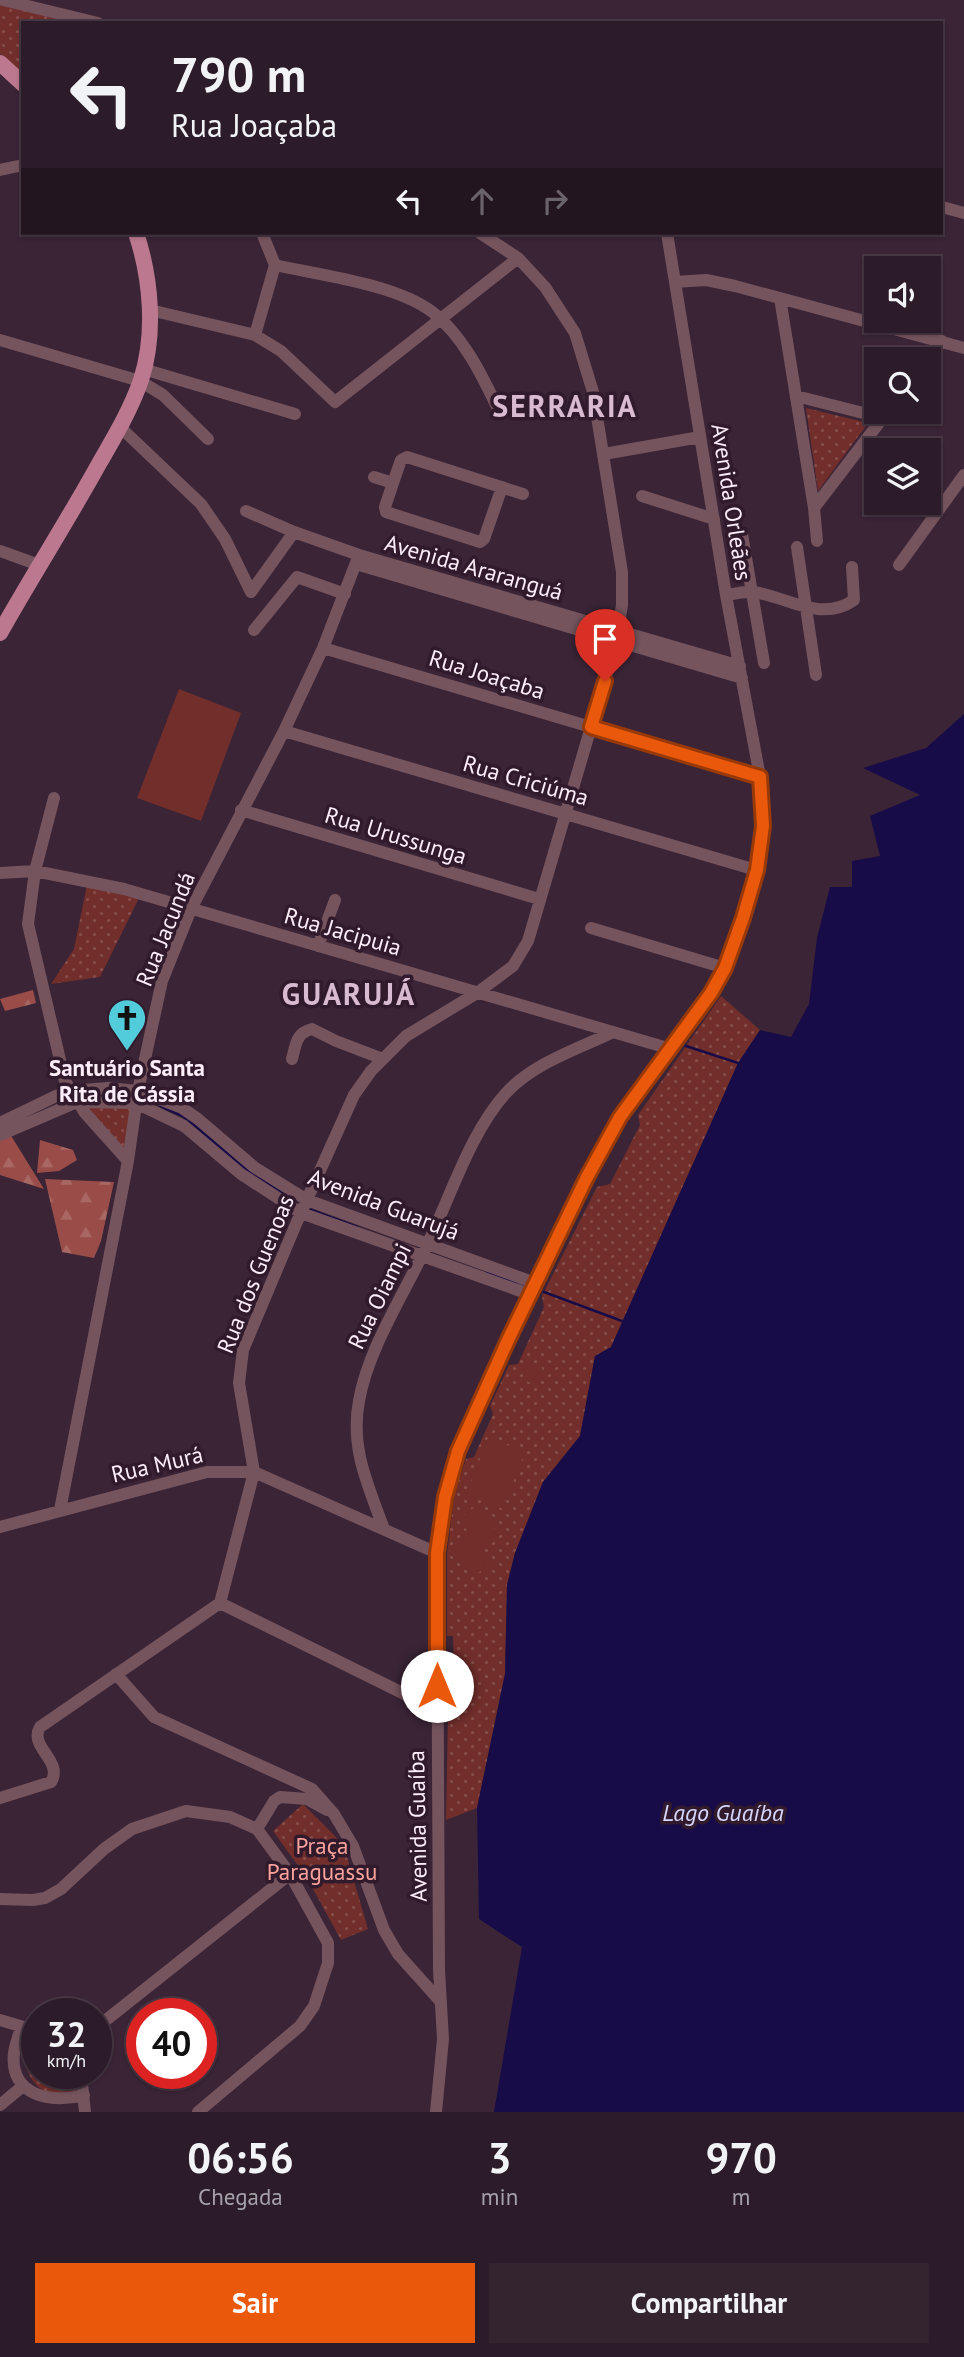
<!DOCTYPE html>
<html lang="pt">
<head>
<meta charset="utf-8">
<style>
	:root { --surface:#2c1b28; --page:#342430; --text:#f1f3f6; --muted:#a6a1a8; --line:#483945; --accent:#ea580c }
	body { margin:0; font-family:"PT Sans",sans-serif; background:var(--page); color:var(--text); height:100vh; display:flex; flex-direction:column; font-size:26px; white-space:nowrap }
	* { box-sizing:border-box; margin:0 }
	p { font-size:23px; color:var(--muted) }
	.icon { flex:none; width:38px; height:38px; fill:none; stroke:currentColor; stroke-width:2; stroke-linecap:round; stroke-linejoin:round }
	.map { position:relative; height:2112px; overflow:hidden }
	.details { display:flex; flex-direction:column; background:var(--surface); flex:1 }
	.details>* { flex:none }
	.guide { position:absolute; left:21px; top:21px; width:922px; height:214px; border-radius:0px; box-shadow:0 2px 5px #0004,0 0 0 2px var(--line); background:#2c1b28; color:var(--text); overflow:hidden }
	.fabs { position:absolute; left:864px; top:256px; display:grid; gap:14px }
	.fabs a { display:grid; place-items:center; width:77px; height:77px; border-radius:0px; background:var(--surface); box-shadow:0 2px 5px #0004,0 0 0 2px var(--line); font-size:35px }
	.speed { position:absolute; left:21px; top:1998px; display:flex; gap:14px; font-size:35px; font-weight:700; text-align:center }
	.speed>* { display:grid; place-content:center; width:91px; height:91px; border-radius:50%; background:var(--surface); box-shadow:0 2px 5px #0004,0 0 0 2px var(--line); line-height:1 }
	.speed small { font-size:18px; font-weight:400 }
	.speed .limit { border:10px solid #d22; background:#fff; color:#111 }
	.pin { position:absolute; display:grid; place-items:center; width:60px; height:60px; color:#fff; margin:-72px -30px; border-radius:50% 50% 50% 0; rotate:-45deg; box-shadow:0 0 7px #0007 }
	.pin .icon { rotate:45deg }
	.me { position:absolute; width:77px; margin:-38px; rotate:0deg; stroke-linejoin:round; filter:drop-shadow(0 0 5px #0008) }
	.turn { display:flex; align-items:center; gap:24px; height:147px; padding:0 35px; font-size:32px }
	.turn .icon { width:91px; height:91px; stroke-width:2.5 }
	.turn b { display:block; font-size:49px; line-height:60px }
	.lanes { display:flex; align-items:center; height:66px; padding:0 35px; background:#0003; justify-content:center; gap:35px; direction:ltr }
	.lanes .off { opacity:.35 }
	.eta { display:flex; justify-content:space-evenly; align-items:center; height:119px; text-align:center }
	.eta b { font-size:42px; font-weight:700; line-height:49px }
	.primary-button { display:flex; gap:14px; margin-top:auto; padding:14px 35px }
	.primary-button a { flex:1; height:80px; border-radius:0px; background:var(--accent); color:#fff; font-size:28px; font-weight:700; line-height:80px; text-align:center }
	.primary-button a+a { background:var(--page); color:var(--text) }
	.map>svg:first-child { display:block }
	.forest { fill:url(#forest-firs) }
	.park { fill:url(#park-dots) }
	.pitch { fill:#712e2b }
	.water { fill:#180c48 }
	.lines { fill:none; stroke-linecap:round; stroke-linejoin:round }
	.stream { stroke:#180c48; stroke-width:2.5 }
	.minor { stroke:#75545e; stroke-width:12 }
	.major { stroke:#bc788e; stroke-width:16 }
	.route-casing { stroke:#983908; stroke-width:18 }
	.route { stroke:#ea580c; stroke-width:12 }
	.labels { text-anchor:middle; dominant-baseline:central; stroke-width:7; stroke-linejoin:round; paint-order:stroke }
	.street-label { font-size:23px; fill:#fcedf9; stroke:#301a2c }
	.poi-label { font-size:23px; font-weight:bold; fill:#fcedf9; stroke:#301a2c }
	.park-label { font-size:23px; fill:#fca39c; stroke:#301a2c }
	.water-label { font-size:24px; font-style:italic; fill:#d5d7fe; stroke:#301a2c }
	.district-label { font-size:30px; font-weight:bold; letter-spacing:2px; fill:#d8bbd1; stroke:#301a2c }
</style>
</head>
<body>
<div class="map">
<svg width="964" height="2112" viewBox="0 0 964 2112">
	<defs>
		<pattern id="forest-firs" width="22" height="20" patternUnits="userSpaceOnUse" patternTransform="scale(1.75)"><rect width="22" height="20" fill="#9a4d48"/><path d="M5 1l3.5 6h-7zM16 11l3.5 6h-7z" fill="#a96763"/></pattern>
		<pattern id="park-dots" width="8" height="8" patternUnits="userSpaceOnUse" patternTransform="scale(1.75)"><rect width="8" height="8" fill="#712e2b"/><path d="M2 2h.1M6 6h.1" fill="none" stroke="#864d4a" stroke-width="1.8" stroke-linecap="round"/></pattern>
	</defs>
	<rect width="100%" height="100%" fill="#3a2436"/>
	<path class="forest" d="M 33,990 L 36,1003 L 5,1011 L 0,999 Z
		M 10,1134 L 44,1189 L 0,1175 L 0,1138 Z
		M 40,1140 L 73,1150 L 77,1160 L 59,1171 L 37,1173 Z
		M 45,1179 L 114,1182 L 101,1241 L 94,1258 L 62,1252 Z"/>
	<path class="park" d="M 0,4 L 72,23 L 23,23 L 23,74 L 0,54 Z
		M 806,408 L 868,423 L 818,491 Z
		M 87,885 L 139,898 L 100,977 L 51,984 L 74,949 Z
		M 721,996 L 760,1030 L 738,1063 L 611,1347 L 595,1356 L 580,1436 L 543,1482 L 515,1553 L 507,1585 L 505,1674 L 477,1808 L 446,1820 L 448,1718 L 455,1714 L 453,1636 L 447,1636 L 447,1554 L 454,1495 L 466,1459 L 474,1457 L 493,1414 L 490,1406 L 509,1365 L 518,1364 L 544,1307 L 542,1296 L 597,1187 L 610,1184 L 640,1125 L 638,1115 Z
		M 85,1107 L 131,1107 L 126,1155 Z
		M 303,1804 L 336,1837 L 345,1850 L 368,1929 L 341,1940 L 307,1878 L 273,1831 Z
		M 28,2035 L 37,2037 L 37,2074 L 76,2074 L 78,2093 C 71,2094 62,2095 55,2094 C 27,2090 19,2057 28,2035 Z"/>
	<path class="pitch" d="M 179,689 L 241,713 L 201,821 L 137,798 Z
		M523 1373a10 10 0 1 1 20 0a10 10 0 1 1-20 0Z
		M 488,1438 L 525,1452 L 503,1509 L 466,1495 Z
		M 476,1506 L 497,1532 L 479,1546 L 492,1562 L 474,1576 L 452,1548 L 470,1535 L 459,1519 Z"/>
	<path class="water" d="M 964,714 L 964,2112 L 494,2112 L 522,1947 L 479,1919 L 477,1808 L 505,1674 L 507,1585 L 515,1553 L 543,1482 L 580,1436 L 595,1356 L 611,1347 L 738,1063 L 760,1030 L 791,1037 L 809,1004 L 817,938 L 830,887 L 852,887 L 852,861 L 880,856 L 870,816 L 920,795 L 863,768 L 926,748 Z"/>
	<g class="lines">
		<path class="stream" d="M 686,1046 L 738,1063
			M 160,1106 L 183,1116 L 247,1170 L 295,1202
			M 311,1210 L 357,1227
			M 487,1272 L 517,1283
			M 544,1292 L 622,1321"/>
		<path class="minor" d="M 3,0 L 98,23
			M 0,170 L 23,165
			M 942,207 L 964,213
			M 275,265 C 319,275 395,284 431,311 C 463,335 483,377 500,413
			M 675,282 L 706,280 L 735,286 L 964,348
			M 780,298 L 814,508 L 817,541
			M 150,310 L 255,335 L 281,351 L 335,402 L 518,258
			M 255,335 L 275,265 L 262,233
			M 0,340 L 140,381 L 163,395 L 208,439
			M 929,359 L 942,341
			M 143,369 L 295,414
			M 796,396 L 883,418
			M 120,427 L 201,504 L 225,539 L 251,592 L 294,532 L 359,555 L 740,666
			M 604,454 L 700,437
			M 374,477 L 393,483 L 385,507 L 386,512 L 480,542 L 484,539 L 502,487
			M 393,483 L 401,460 L 407,457 L 523,494
			M 642,496 L 714,519
			M 814,508 L 888,411
			M 246,511 L 294,532
			M 742,534 L 764,663
			M 797,547 L 816,675
			M 0,551 L 39,565
			M 356,564 L 742,678
			M 899,565 L 964,475
			M 726,595 C 735,594 745,591 754,592 C 788,597 821,623 854,600 L 852,567
			M 254,630 L 297,577 L 345,594
			M 323,648 L 760,777
			M 284,731 L 756,870
			M 54,798 L 35,871 L 28,924 L 65,1081 L 85,1113 L 128,1161
			M 241,810 L 539,899
			M 0,873 L 35,871 L 124,889 L 671,1049
			M 591,928 L 725,968
			M 318,946 L 335,900
			M 292,1059 C 296,1044 296,1033 312,1029 L 336,1041 L 383,1059
			M 0,1123 L 56,1096 L 71,1091 L 108,1088 L 138,1091 L 182,1108 L 198,1119 L 254,1167 L 307,1200 L 535,1283
			M 0,1135 L 77,1102 L 136,1103 L 184,1126 L 241,1174 L 301,1213 L 529,1294
			M 60,1510 L 128,1161 L 138,1091 L 162,981 L 191,909 L 284,731 L 323,648 L 359,555
			M 0,1527 L 207,1472 L 254,1472 L 437,1553
			M 384,1529 C 368,1485 350,1448 359,1401 C 368,1348 406,1291 429,1241 C 451,1195 472,1129 507,1092 C 534,1063 578,1049 613,1032
			M 220,1603 L 437,1710
			M 116,1674 L 154,1717 L 312,1789 L 334,1814 L 353,1846 L 384,1930 L 398,1954 L 441,2002
			M 0,1798 L 51,1782 C 64,1761 28,1747 40,1727 L 220,1603 L 254,1472 L 239,1383 L 243,1350 L 296,1224 L 354,1095 L 371,1071 L 406,1036 L 477,993 L 513,966 L 528,941 L 616,642 L 622,605 L 622,572 L 593,392 L 575,333 L 545,287 L 518,258 L 480,233
			M 257,1829 L 274,1801 L 280,1797 L 307,1799 L 327,1810
			M 0,1899 L 33,1900 L 45,1898 L 61,1889 L 104,1849 L 132,1829 L 186,1811 L 230,1817 L 257,1829 L 290,1874 L 328,1943 L 328,1963 L 314,2006 L 300,2026 L 198,2112
			M 0,2020 L 37,2031
			M 21,2027 C 19,2035 15,2045 14,2053 C 9,2096 52,2104 84,2095
			M 96,2028 L 290,1874
			M 81,2074 L 85,2112
			M 0,2105 L 23,2086
			M 436,2112 L 443,2039 L 439,1970 L 437,1553 L 445,1497 L 459,1451 L 499,1359 L 586,1179 L 620,1117 L 711,993 L 725,968 L 743,918 L 756,870 L 763,826 L 760,777 L 726,595 L 667,233"/>
		<path class="major" d="M 0,63 L 23,84
			M 0,633 C 32,576 68,520 100,462 C 115,436 131,409 141,380 C 156,334 151,278 136,233"/>
	</g>
	<g class="lines">
		<g class="route-casing">
			<path id="route" d="M 437,1686 L 437,1553 L 445,1497 L 458,1451 L 509,1338 L 586,1179 L 620,1117 L 711,993 L 725,968 L 743,918 L 757,870 L 763,826 L 760,777 L 591,727 L 605,681"/>
		</g>
		<use href="#route" class="route"/>
	</g>
	<defs>
		<g id="church-pin" transform="scale(2.0125)"><path d="M0 17L-7.5 6A9.5 9.5 0 1 1 7.5 6Z" fill="#52cbda" stroke="#301a2c"/><path d="M-1.2-6h2.4v3.5h3.3v2.4h-3.3V6h-2.4V-.1h-3.3v-2.4h3.3Z" fill="#111"/></g>
	</defs>
	<g fill-rule="evenodd">
		<use href="#church-pin" x="127" y="1018"/>
	</g>
	<g class="labels">
		<g class="street-label">
			<text transform="translate(732 502) rotate(81)">Avenida Orleães</text>
			<text transform="translate(474 567) rotate(16)">Avenida Araranguá</text>
			<text transform="translate(487 674) rotate(17)">Rua Joaçaba</text>
			<text transform="translate(526 780) rotate(16)">Rua Criciúma</text>
			<text transform="translate(396 835) rotate(17)">Rua Urussunga</text>
			<text transform="translate(165 929) rotate(-68)">Rua Jacundá</text>
			<text transform="translate(343 931) rotate(16)">Rua Jacipuia</text>
			<text transform="translate(384 1204) rotate(21)">Avenida Guarujá</text>
			<text transform="translate(255 1274) rotate(-68)">Rua dos Guenoas</text>
			<text transform="translate(379 1296) rotate(-64)">Rua Oiampi</text>
			<text transform="translate(157 1464) rotate(-13)">Rua Murá</text>
			<text transform="translate(417 1826) rotate(-91)">Avenida Guaíba</text>
		</g>
		<g class="poi-label">
			<text x="127" y="1067">Santuário Santa<tspan x="127" dy="26">Rita de Cássia</tspan></text>
		</g>
		<g class="park-label">
			<text x="322" y="1845">Praça<tspan x="322" dy="26">Paraguassu</tspan></text>
		</g>
		<g class="water-label">
			<text x="723" y="1812">Lago Guaíba</text>
		</g>
		<g class="district-label">
			<text x="565" y="405">SERRARIA</text>
			<text x="349" y="993">GUARUJÁ</text>
		</g>
	</g>
</svg>
<div class="fabs">
<a><svg class="icon" aria-label="sound" viewBox="0 0 24 24"><path d="M4 9h4l5-4v14l-5-4H4zM17 9q2 3 0 6"/></svg></a>
<a><svg class="icon" aria-label="search" viewBox="0 0 24 24"><circle cx="10" cy="10" r="6"/><path d="M15 15l6 6"/></svg></a>
<a><svg class="icon" aria-label="layers" viewBox="0 0 24 24"><path d="M12 4l9 5-9 5-9-5zM3 14l9 5 9-5"/></svg></a>
</div>
<div class="speed"><div>32<small>km/h</small></div><div class="limit">40</div></div>
<div class="pin" style="left:605px;top:681px;background:#d93025"><svg class="icon" aria-label="arrive" viewBox="0 0 24 24"><path d="M6 21V4h12l-3 4 3 4H6"/></svg></div>
<svg class="me" style="left:437px;top:1686px" viewBox="-20 -20 40 40"><circle r="19" fill="#fff"/><path d="M0-13L10 11 0 6-10 11z" fill="#ea580c"/></svg>
<div class="guide">
<div class="turn"><svg class="icon" aria-label="left" viewBox="0 0 24 24"><path d="M17 20v-9H6M10 6l-5 5 5 5"/></svg><div><b>790 m</b>Rua Joaçaba</div></div>
<div class="lanes"><svg class="icon" aria-label="left" viewBox="0 0 24 24"><path d="M17 20v-9H6M10 6l-5 5 5 5"/></svg><svg class="icon off" aria-label="ahead" viewBox="0 0 24 24"><path d="M12 20V5M6 11l6-6 6 6"/></svg><svg class="icon off" aria-label="right" viewBox="0 0 24 24"><path d="M7 20v-9h11M14 6l5 5-5 5"/></svg></div>
</div>
</div>
<section class="details">
<div class="eta">
<div><b>06:56</b><p>Chegada</p></div>
<div><b>3</b><p>min</p></div>
<div><b>970</b><p>m</p></div>
</div>
<div class="primary-button"><a>Sair</a><a>Compartilhar</a></div>
</section>
</body>
</html>
